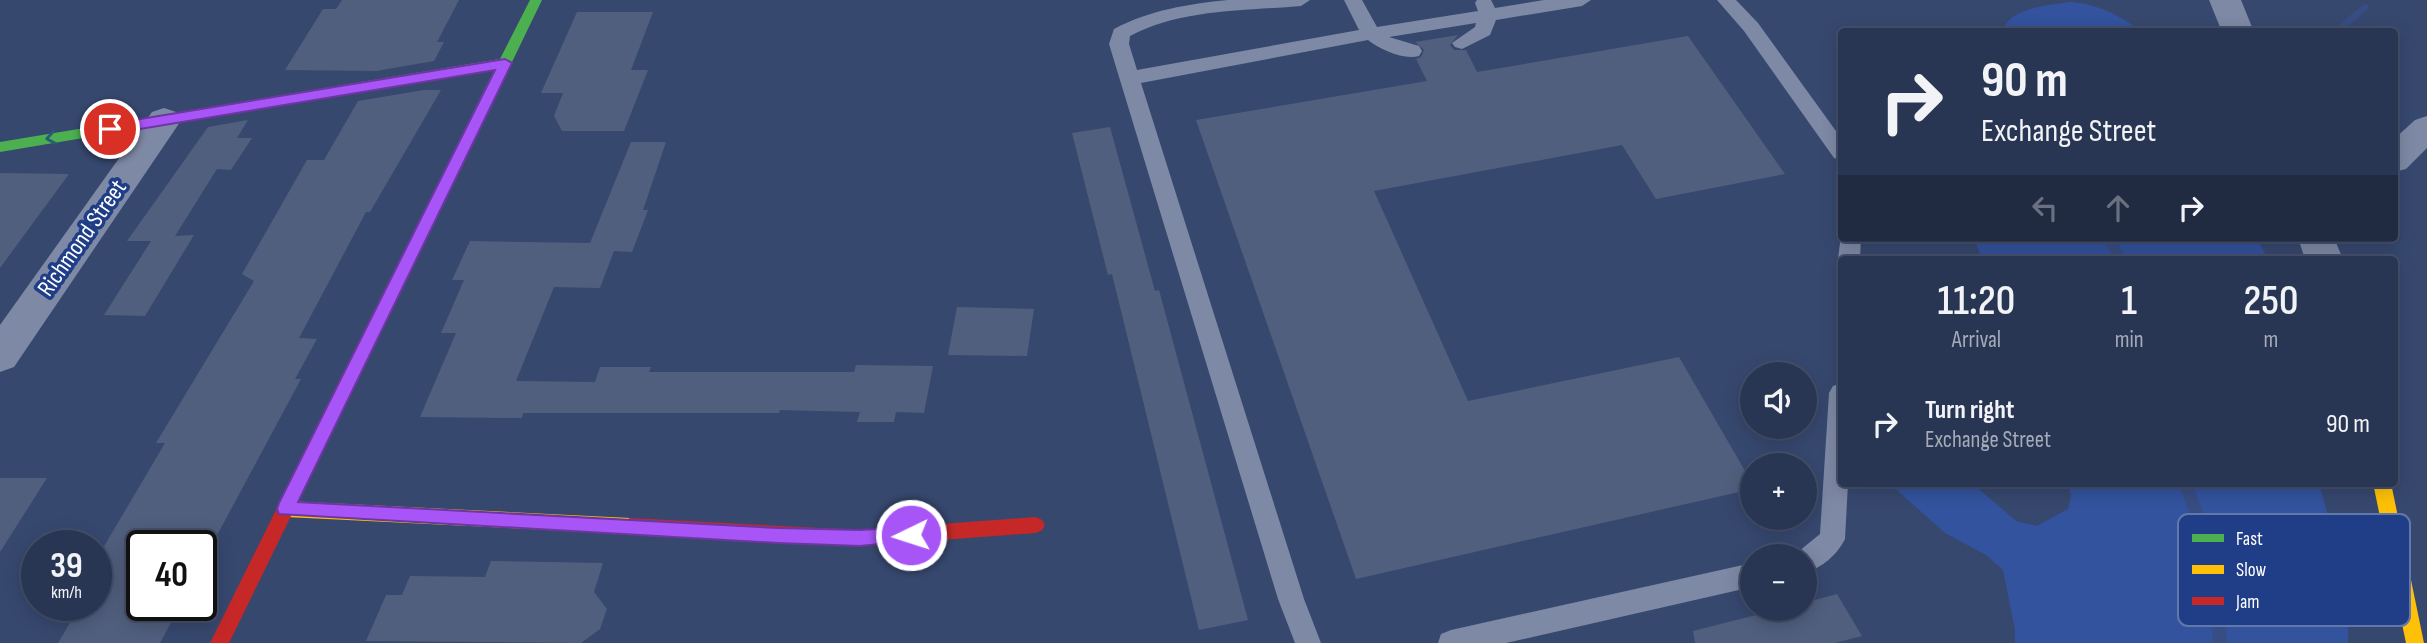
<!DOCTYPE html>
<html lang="en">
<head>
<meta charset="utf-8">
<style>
	:root { --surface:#293653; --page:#35415d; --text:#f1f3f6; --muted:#a5abb8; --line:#45506a }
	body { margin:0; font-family:"Sofia Sans Condensed",sans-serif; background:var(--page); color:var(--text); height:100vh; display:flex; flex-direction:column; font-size:26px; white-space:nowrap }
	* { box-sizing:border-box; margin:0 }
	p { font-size:23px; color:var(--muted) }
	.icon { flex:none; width:38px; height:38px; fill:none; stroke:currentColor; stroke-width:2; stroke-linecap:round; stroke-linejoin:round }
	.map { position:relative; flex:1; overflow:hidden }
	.panel { position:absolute; left:1838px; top:256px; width:560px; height:231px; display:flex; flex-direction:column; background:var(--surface); border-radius:7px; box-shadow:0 4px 18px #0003,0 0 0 2px var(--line) }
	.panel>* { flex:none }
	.guide { position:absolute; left:1838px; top:28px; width:560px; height:214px; border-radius:7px; box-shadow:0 4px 18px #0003,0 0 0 2px var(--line); background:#293653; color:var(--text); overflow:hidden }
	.tools { position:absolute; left:1740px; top:362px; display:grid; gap:14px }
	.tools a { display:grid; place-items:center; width:77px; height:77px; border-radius:50%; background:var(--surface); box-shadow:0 4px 18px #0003,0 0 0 2px var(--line); font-size:35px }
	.speed { position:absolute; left:21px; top:530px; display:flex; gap:14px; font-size:35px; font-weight:700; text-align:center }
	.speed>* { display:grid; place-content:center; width:91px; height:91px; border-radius:50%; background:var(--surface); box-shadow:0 4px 18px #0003,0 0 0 2px var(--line); line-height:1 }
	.speed small { font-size:18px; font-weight:400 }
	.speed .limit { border:4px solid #111; border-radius:10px; background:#fff; color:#111 }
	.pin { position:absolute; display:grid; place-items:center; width:60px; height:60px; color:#fff; margin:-30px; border:4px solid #fff; border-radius:50%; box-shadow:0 2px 7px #0007 }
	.me { position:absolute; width:77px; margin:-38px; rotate:266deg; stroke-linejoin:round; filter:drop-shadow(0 0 5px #0008) }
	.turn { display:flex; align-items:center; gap:24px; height:147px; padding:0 28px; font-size:32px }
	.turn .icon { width:91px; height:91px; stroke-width:2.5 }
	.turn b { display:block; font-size:49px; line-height:60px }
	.lanes { display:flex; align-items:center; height:66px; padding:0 28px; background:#0003; justify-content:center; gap:35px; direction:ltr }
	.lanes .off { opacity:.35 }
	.eta { display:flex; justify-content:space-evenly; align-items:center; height:119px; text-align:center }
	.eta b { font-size:42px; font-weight:600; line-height:49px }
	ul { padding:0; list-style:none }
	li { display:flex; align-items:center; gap:21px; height:98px; padding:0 28px }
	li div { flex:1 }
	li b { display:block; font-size:26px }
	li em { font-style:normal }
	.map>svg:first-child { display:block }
	.green { fill:#33539e }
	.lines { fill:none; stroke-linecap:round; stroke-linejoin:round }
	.stream { fill:#384d83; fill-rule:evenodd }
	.building { fill:#515f7e }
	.lane { fill:#7e89a5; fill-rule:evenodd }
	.street { fill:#7e89a5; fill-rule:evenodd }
	.fast { fill:#4caf50; fill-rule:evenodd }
	.slow { fill:#ffc107; fill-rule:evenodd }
	.jam { fill:#c62828; fill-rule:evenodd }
	.oneway { stroke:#2a5a79 }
	.route { fill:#a855f7; stroke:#6d37a1; stroke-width:2 }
	.labels { text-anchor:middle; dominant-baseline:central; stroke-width:7; stroke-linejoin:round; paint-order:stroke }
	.street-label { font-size:24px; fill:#fff; stroke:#1f3e87 }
	.key { fill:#1f3e87; stroke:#6278ab; stroke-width:2 }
	.key-label { font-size:19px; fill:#fff }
</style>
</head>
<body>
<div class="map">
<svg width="2427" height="643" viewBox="0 0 2427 643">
	<rect width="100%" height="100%" fill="#37486f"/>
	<path class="green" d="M 2070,2 C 2096,3 2121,16 2141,31 L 2002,31 C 2009,8 2049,5 2070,2 Z
		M 1974,238 L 2257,238 L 2268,259 L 1982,259 Z
		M 1889,483 L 1972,483 L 2016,521 L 2037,526 L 2068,509 L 2071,495 L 2068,483 L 2319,483 L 2349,594 L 2348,643 L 2015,643 L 2015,630 L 2003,570 L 1986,555 L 1945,533 Z"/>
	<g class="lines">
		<path class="stream" d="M 2364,4 L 2368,5 L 2368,9 L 2342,32 L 2330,32 Z
			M 2103,238 L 2115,238 L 2126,259 L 2114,259 Z
			M 2178,483 L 2192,483 L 2219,555 L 2226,599 L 2227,643 L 2213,643 L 2212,599 L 2205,555 Z"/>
	</g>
	<path class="building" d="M 342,0 L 459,0 L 437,42 L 444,42 L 434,61 L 376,71 L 285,70 L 323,9 L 336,9 Z
		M 577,12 L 653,12 L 631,70 L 648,70 L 624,131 L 562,131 L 554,116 L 563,93 L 541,93 Z
		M 1458,35 L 1450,45 L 1454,50 L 1466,50 L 1477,72 L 1688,36 L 1785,174 L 1656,199 L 1622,145 L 1374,191 L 1468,401 L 1679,357 L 1752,483 L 1752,489 L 1356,579 L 1196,120 L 1427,81 L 1416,59 L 1421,57 L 1424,50 L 1415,42 Z
		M 424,90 L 441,90 L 370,212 L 366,212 L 299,338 L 317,339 L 295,379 L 301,379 L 201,565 L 201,546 L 142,546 L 142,606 L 180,606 L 160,643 L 58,643 L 80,606 L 96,606 L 96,560 L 165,443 L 156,443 L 254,281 L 242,274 L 307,160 L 324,160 L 358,101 Z
		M 248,120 L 237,138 L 252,138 L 231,170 L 217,169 L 175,236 L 194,235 L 145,316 L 104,315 L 151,241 L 127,241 L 208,127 Z
		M 1110,127 L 1155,291 L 1159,290 L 1248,620 L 1199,630 L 1112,274 L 1108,275 L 1072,133 Z
		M 631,142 L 666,142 L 643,210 L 648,210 L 632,252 L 614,251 L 600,288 L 554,287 L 516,381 L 595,382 L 600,367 L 651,367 L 649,372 L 854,372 L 856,365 L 933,366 L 924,413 L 896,412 L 894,422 L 857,422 L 860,412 L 780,410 L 779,413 L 523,413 L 522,418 L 420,417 L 456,333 L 441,333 L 464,280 L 452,280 L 470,241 L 590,243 Z
		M 0,173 L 69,174 L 0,268 Z
		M 957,307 L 1034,309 L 1027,356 L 948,355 Z
		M 0,478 L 47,478 L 0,552 Z
		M 491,561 L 603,563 L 594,592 L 607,609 L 600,629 L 581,643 L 366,641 L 386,595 L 402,595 L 410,576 L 485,577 Z
		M 1837,594 L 1862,636 L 1835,643 L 1695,643 L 1693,631 L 1780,609 L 1804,609 L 1804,603 Z"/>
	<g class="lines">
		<path class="lane" d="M 1228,0 L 1310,0 L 1301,6 C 1244,11 1181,9 1130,36 L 1129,44 L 1137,70 L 1359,30 L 1344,0 L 1362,0 L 1377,27 L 1478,11 L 1475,3 L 1477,0 L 1491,0 L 1495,8 L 1544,0 L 1591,0 L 1582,6 L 1496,20 L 1490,35 L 1462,49 L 1455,47 L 1452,43 L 1475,27 L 1476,23 L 1389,37 L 1419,46 L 1422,51 L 1419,56 C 1403,60 1381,50 1368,40 L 1141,83 L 1304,599 L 1321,643 L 1295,643 L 1278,599 L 1109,44 L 1114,29 C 1150,10 1188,4 1228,0 Z
			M 1717,0 L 1736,0 L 1758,23 L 1841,138 L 1841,160 L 1834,158 L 1744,31 Z
			M 1841,235 L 1841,238 L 1861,238 L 1860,259 L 1841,259 L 1841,264 L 1838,259 Z
			M 1841,383 L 1841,483 L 1848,483 L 1845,539 C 1838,554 1821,569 1804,573 L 1804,556 L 1793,556 L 1820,534 L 1829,393 L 1833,386 Z
			M 1752,563 L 1752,587 L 1506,643 L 1438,643 L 1441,634 L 1451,630 Z"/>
		<path class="street" d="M 2209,0 L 2241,0 L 2254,32 L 2222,32 Z
			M 164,108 L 176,112 L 181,120 L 176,128 L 14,367 L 0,372 L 0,325 L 152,112 Z
			M 2427,116 L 2427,148 L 2406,169 L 2394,172 L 2394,139 L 2415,120 Z
			M 2298,238 L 2334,238 L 2343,259 L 2305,259 Z"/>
		<path class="fast" d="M 530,0 L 542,0 L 419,254 L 411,260 L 403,254 L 495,69 L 0,152 L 0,142 L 500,59 Z"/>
		<path class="slow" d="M 2373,483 L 2391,483 L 2424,643 L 2406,643 Z
			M 286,501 L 630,518 L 636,521 L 639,526 L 636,531 L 630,534 L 286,517 L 280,514 L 277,509 L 280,504 Z"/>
		<path class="jam" d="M 411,248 L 419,254 L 229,643 L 210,643 L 403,254 Z
			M 1036,517 L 1042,520 L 1045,525 L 1042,530 L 1036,533 L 860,546 L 630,534 L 624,531 L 621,526 L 624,521 L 630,518 L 860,530 Z"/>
	</g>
	<defs><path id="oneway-chevron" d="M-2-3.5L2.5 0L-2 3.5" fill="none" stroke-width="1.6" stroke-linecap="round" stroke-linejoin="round" transform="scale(1.75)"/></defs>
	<use class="oneway" href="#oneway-chevron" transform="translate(51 138) rotate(171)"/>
	<path class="route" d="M 505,59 L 512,63 L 298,502 L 778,528 L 860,530 L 911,527 L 917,529 L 919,535 L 917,540 L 860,546 L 778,543 L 279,514 L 277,509 L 279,503 L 495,70 L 110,134 L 102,129 L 110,124 Z"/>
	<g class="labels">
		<g class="street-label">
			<text transform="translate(82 238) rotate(-55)">Richmond Street</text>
		</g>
	</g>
	<rect x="2178" y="514" width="232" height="112" rx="10" class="key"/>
	<rect x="2192" y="534" width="32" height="8" fill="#4caf50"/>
	<rect x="2192" y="565" width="32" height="9" fill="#ffc107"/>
	<rect x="2192" y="597" width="32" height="8" fill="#c62828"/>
	<g class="key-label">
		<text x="2236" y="545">Fast</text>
		<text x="2236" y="576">Slow</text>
		<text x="2236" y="608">Jam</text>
	</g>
</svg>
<div class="tools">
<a><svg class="icon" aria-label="sound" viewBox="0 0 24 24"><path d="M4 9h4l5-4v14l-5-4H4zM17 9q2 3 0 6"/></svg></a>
<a>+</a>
<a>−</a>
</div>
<div class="speed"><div>39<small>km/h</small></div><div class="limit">40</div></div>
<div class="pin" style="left:110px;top:129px;background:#d93025"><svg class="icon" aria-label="arrive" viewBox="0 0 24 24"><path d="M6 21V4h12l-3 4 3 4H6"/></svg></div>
<svg class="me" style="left:911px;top:535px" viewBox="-20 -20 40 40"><circle r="17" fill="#a855f7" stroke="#fff" stroke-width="3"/><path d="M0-11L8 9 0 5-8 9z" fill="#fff"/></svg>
<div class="guide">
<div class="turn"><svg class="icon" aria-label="right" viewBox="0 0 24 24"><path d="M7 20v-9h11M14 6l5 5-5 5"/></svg><div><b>90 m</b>Exchange Street</div></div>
<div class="lanes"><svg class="icon off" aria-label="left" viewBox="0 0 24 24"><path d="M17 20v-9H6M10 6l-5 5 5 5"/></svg><svg class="icon off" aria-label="ahead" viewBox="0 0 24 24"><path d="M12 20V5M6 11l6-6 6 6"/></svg><svg class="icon" aria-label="right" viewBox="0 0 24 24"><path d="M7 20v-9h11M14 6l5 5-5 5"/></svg></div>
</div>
<section class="panel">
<div class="eta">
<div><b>11:20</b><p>Arrival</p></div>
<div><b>1</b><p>min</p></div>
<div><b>250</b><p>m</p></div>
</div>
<ul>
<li><svg class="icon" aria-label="right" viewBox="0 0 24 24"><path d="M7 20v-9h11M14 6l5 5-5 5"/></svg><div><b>Turn right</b><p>Exchange Street</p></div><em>90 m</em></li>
</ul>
</section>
</div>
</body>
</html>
